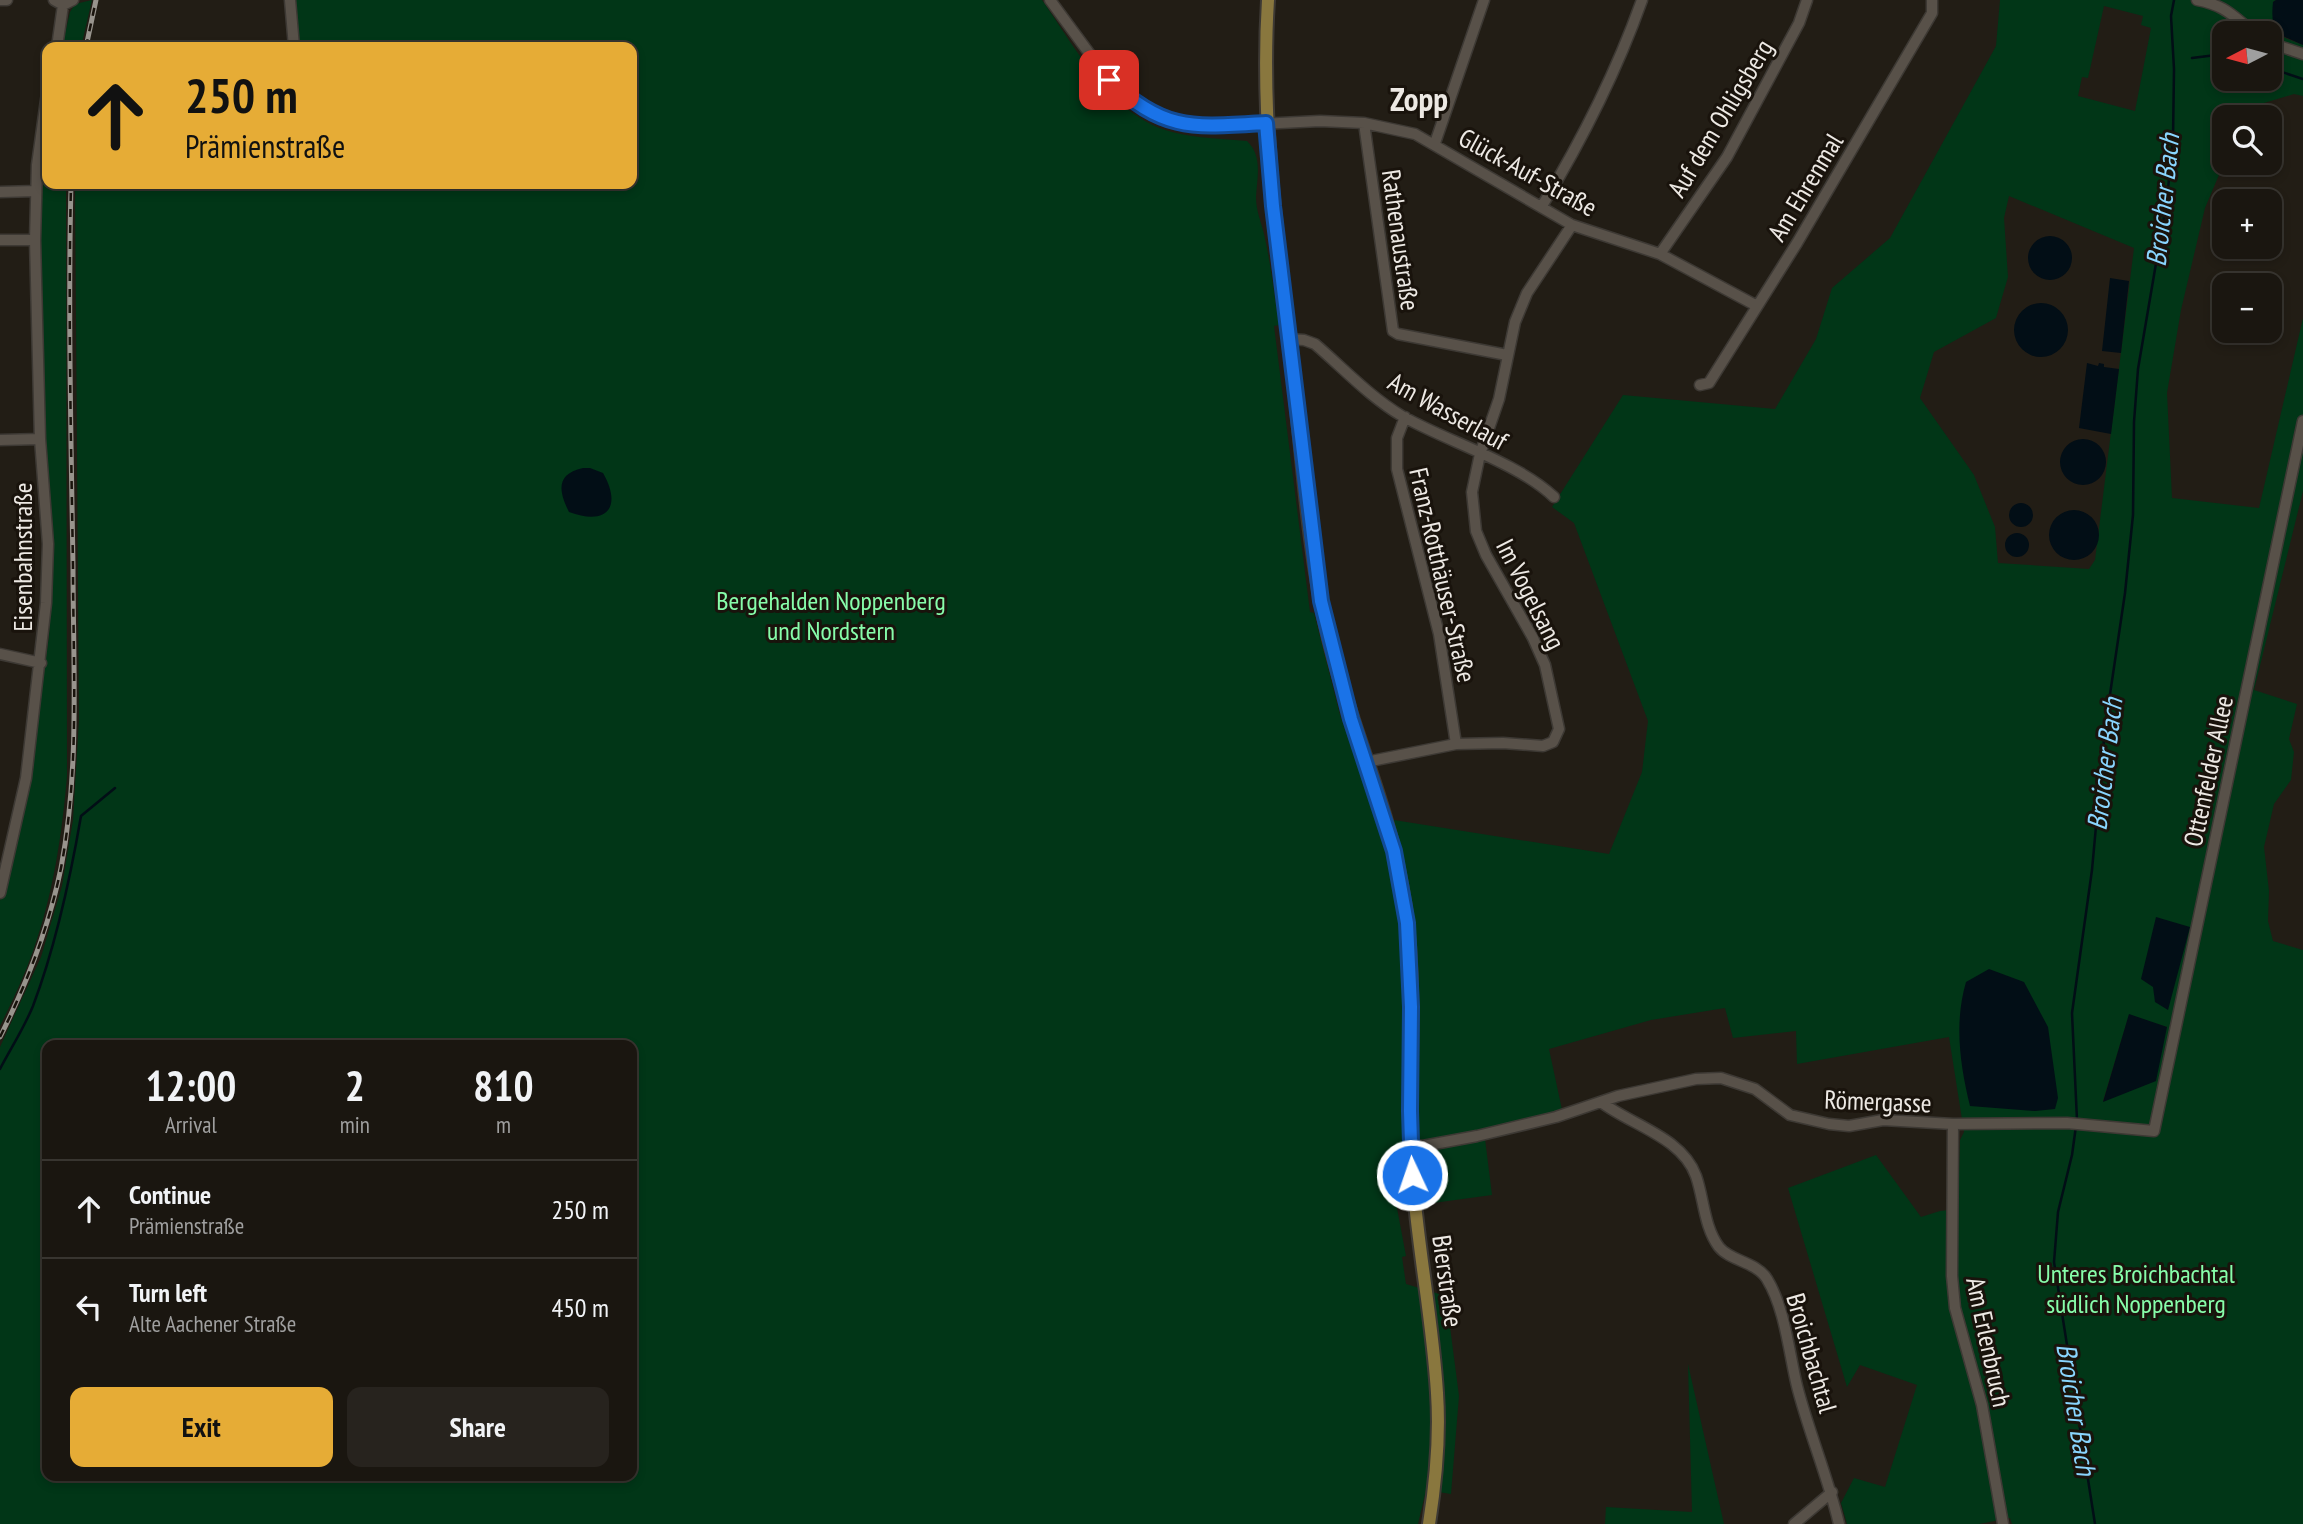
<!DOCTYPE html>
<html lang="en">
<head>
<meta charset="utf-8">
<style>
	:root { --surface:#1a1610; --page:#27231e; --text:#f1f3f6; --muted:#9f9f9f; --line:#383530; --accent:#e6ac36 }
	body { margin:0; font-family:"PT Sans Narrow",sans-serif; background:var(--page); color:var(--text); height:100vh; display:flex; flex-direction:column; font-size:26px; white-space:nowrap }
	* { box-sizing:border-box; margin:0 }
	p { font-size:23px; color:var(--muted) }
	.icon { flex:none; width:38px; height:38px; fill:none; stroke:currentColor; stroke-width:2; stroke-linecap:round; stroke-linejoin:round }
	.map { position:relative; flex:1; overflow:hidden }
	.sheet { position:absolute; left:42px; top:1040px; width:595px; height:441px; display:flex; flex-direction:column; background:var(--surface); border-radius:14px; box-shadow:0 4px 10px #0003,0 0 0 2px var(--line) }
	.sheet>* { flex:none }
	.banner { position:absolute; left:42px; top:42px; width:595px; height:147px; border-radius:14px; box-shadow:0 4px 10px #0003,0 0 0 2px var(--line); background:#e6ac36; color:#111; overflow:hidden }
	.needle { width:46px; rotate:264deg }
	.buttons { position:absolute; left:2212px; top:21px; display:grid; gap:14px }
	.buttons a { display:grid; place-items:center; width:70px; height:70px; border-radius:14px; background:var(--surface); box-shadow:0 4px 10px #0003,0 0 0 2px var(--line); font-size:35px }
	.pin { position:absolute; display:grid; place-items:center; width:60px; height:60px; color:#fff; margin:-30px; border-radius:14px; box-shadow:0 4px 10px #0006 }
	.me { position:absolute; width:77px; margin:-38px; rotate:357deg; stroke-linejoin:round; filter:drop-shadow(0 0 5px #0008) }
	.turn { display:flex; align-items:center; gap:24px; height:147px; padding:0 28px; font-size:32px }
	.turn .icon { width:91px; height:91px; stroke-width:2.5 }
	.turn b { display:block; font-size:49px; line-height:60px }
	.eta { display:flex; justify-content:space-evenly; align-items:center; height:119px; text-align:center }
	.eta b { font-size:42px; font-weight:600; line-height:49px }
	.action { display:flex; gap:14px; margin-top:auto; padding:14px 28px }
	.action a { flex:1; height:80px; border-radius:14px; background:var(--accent); color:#111; font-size:28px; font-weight:600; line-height:80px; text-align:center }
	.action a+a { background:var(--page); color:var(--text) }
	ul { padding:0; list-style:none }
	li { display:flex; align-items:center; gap:21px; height:98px; padding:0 28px; border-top:2px solid var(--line) }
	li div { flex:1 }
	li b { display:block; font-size:26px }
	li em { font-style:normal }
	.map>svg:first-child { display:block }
	.green { fill:#013617; fill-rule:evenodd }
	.water { fill:#020e16 }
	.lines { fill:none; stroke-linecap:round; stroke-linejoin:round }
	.stream { stroke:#020e16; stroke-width:2.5 }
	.minor-casing { stroke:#3d3934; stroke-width:13 }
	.major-casing { stroke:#3d3934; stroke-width:16 }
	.minor { stroke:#585149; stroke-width:10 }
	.major { stroke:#89773e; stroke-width:12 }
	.rail-casing { stroke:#98948d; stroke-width:5 }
	.rail { stroke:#19130c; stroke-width:2.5; stroke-dasharray:8; stroke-linecap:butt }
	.route-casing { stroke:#114b97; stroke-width:18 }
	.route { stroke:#1a73e8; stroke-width:12 }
	.labels { text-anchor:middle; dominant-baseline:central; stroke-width:6; stroke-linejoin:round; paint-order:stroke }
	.street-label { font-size:26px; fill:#ede9e4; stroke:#19130c }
	.park-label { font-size:26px; fill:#87fdaa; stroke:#19130c }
	.water-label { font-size:28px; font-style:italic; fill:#89d5fe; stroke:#19130c }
	.district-label { font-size:33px; font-weight:bold; fill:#ede9e4; stroke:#19130c }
</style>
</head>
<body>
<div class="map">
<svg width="2303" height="1524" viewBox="0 0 2303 1524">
	<rect width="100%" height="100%" fill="#221d15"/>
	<path class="green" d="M 92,0 L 81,47 L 62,47 L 70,12 L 75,4 Z
		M 295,0 L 1042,0 C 1076,48 1111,116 1172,132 C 1196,138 1222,139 1247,141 C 1263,156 1257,178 1256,197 C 1256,211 1261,221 1264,234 C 1271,264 1274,295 1279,325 L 1274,326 L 1310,612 L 1314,613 L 1340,715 L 1375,817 L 1609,854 L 1642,772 L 1648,721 L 1574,523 L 1552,507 L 1623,395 L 1775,409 L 1816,339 L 1832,288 L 1890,238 L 1996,46 L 2000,0 L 2276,0 L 2273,2 L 2283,37 L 2303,45 L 2303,96 L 2294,94 L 2264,103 L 2254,117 L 2224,117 L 2224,163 L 2205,208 L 2181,310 L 2167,393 L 2172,498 L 2259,508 L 2303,318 L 2303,491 L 2254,690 L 2297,704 L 2289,739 L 2294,752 L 2291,780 L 2274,804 L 2264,847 L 2269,891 L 2268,921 L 2273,941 L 2303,950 L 2303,1524 L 2012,1524 L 2010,1518 L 1979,1524 L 1847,1524 L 1841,1503 L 1854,1478 L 1885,1487 L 1917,1385 L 1860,1365 L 1847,1387 L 1788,1188 L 1876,1155 L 1921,1217 L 1940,1211 L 1958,1209 L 1960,1140 L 1964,1132 L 1949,1037 L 1797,1064 L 1796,1031 L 1733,1038 L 1725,1008 L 1651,1020 L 1549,1049 L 1564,1119 L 1485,1139 L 1492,1195 L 1433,1203 L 1430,1162 L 1387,1155 L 1406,1256 L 1402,1257 L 1406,1284 L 1446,1296 L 1459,1396 L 1451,1494 L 1426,1490 L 1418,1524 L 0,1524 L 0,1047 L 41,957 L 62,886 L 73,820 L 79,720 L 75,184 L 632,184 L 632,47 L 299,47 ZM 2104,6 L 2143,16 L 2141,25 L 2151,28 L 2135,111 L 2078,96 L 2082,77 L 2088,78 ZM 2224,33 L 2270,33 L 2270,79 L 2224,79 ZM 2009,196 L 2134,248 L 2095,560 L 2089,569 L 1998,563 L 1995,527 L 1974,475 L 1920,398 L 1934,352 L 1996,318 L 2008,277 L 2004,218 ZM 2129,1015 L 2167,1027 L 2104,1101 L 2103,1101 ZM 47,1045 L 632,1045 L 632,1475 L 47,1475 Z
		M 47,118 L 47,184 L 66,184 L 67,776 C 62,835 53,895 33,951 C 24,977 12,1002 0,1026 L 0,901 L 21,824 L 30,773 L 49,636 L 52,582 L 53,539 L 46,452 L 39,241 Z
		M 1688,1364 L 1724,1524 L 1605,1524 L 1606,1507 L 1692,1512 Z"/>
	<path class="water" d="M 2276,0 L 2303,0 L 2303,45 C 2277,34 2270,32 2273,2 Z
		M2028 258a22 22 0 1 1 44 0a22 22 0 1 1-44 0Z
		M 2110,278 L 2129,281 L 2121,353 L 2102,351 Z
		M2014 330a27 27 0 1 1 54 0a27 27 0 1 1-54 0Z
		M 2087,363 L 2098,366 L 2099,363 L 2104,364 L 2104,367 L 2119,369 L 2111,434 L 2079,428 Z
		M2060 462a23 23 0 1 1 46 0a23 23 0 1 1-46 0Z
		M 583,468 L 590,468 L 603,473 C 623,508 606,526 569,512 C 559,492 555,474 583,468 Z
		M2009 515a12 12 0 1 1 24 0a12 12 0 1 1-24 0Z
		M2049 535a25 25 0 1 1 50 0a25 25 0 1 1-50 0Z
		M2005 545a12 12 0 1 1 24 0a12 12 0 1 1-24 0Z
		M 2156,917 L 2190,927 L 2168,1010 L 2155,1002 L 2153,987 L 2141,979 Z
		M 1989,969 L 2024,982 L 2048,1027 L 2058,1098 L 2055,1109 L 2035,1111 L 1970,1106 C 1960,1065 1954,1023 1966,982 Z
		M 2129,1014 L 2167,1027 L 2156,1081 L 2103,1102 Z"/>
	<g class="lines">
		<path class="stream" d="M 2192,58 L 2216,55 L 2224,57
			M 2270,68 L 2303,79
			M 0,1069 C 11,1048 24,1028 33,1006 C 56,945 70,880 81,816 L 115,788
			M 2077,1120 L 2072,1013 L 2092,870 L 2105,728 L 2125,593 L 2133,515 L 2134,422 L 2138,369 L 2167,199 L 2173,139 L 2174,69 L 2171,16 L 2174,0
			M 2076,1126 L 2072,1155 L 2058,1212 L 2054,1262 L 2095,1524"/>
		<g class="minor-casing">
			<path id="minor" d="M 0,0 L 7,0
				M 54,0 L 63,5 L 73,0
				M 290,0 L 294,47
				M 1050,0 L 1109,80 L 1127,98 L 1153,114 L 1176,123 L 1202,127 L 1320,121 L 1364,123 L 1415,134 L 1572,225 L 1660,254 L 1757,306
				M 2197,0 C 2227,6 2232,16 2255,33
				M 2270,43 L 2303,54
				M 57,47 L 63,5
				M 1364,123 L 1393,331 L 1398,334 L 1507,355
				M 1435,143 L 1484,0
				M 0,192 L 36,191
				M 1542,206 C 1582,140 1616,73 1642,0
				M 0,240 L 35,240
				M 1660,254 L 1727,157 L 1799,23 L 1807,0
				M 1289,339 L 1304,340 L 1315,344 C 1344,369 1370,397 1402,416 C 1448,442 1517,462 1554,497
				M 1700,385 L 1709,383 L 1797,243 L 1932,13 L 1932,0
				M 1405,417 L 1397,438 L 1397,469 L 1439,634 L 1456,744
				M 0,440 L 40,439
				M 0,654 L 41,663
				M 1366,762 L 1456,744 L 1503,743 L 1543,746 L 1553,742 L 1559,729 L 1545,665 L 1533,638 L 1486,555 L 1476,531 L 1472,492 L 1480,454 L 1499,399 L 1515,322 L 1527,293 L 1572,225
				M 0,893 L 26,778 L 46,603 L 48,544 L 40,439 L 35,240 L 37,165 L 47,93
				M 1601,1102 C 1631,1125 1682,1137 1696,1176 C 1704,1199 1704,1227 1719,1247 C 1730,1261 1757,1262 1767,1279 C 1785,1308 1789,1353 1797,1386 C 1809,1433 1828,1477 1839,1524
				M 1953,1124 L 1952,1276 L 1955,1308 L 1982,1405 L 2003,1524
				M 1410,1145 L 1423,1146 L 1477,1136 L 1556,1117 L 1618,1096 L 1696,1079 L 1721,1078 L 1755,1089 L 1790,1115 L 1829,1124 L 1849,1126 L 1883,1120 L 1953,1124 L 2067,1123 L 2154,1131 L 2303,421
				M 1794,1524 L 1832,1492"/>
		</g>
		<g class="major-casing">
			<path id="major" d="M 1268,0 C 1260,125 1278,247 1293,370 C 1303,459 1308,551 1329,639 C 1349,722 1386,800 1401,884 C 1421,986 1404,1090 1414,1193 C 1420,1260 1433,1326 1437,1393 C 1440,1437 1436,1480 1429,1524"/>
		</g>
		<use href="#minor" class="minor"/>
		<use href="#major" class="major"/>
		<g class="rail-casing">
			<path id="rail" d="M 86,47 L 96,0
				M 0,1037 C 27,983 49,927 61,868 C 80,769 73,666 73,566 C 71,439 68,311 71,184"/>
		</g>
		<use href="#rail" class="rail"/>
	</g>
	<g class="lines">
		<g class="route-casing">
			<path id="route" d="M 1109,80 C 1165,133 1195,127 1266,123 L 1273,206 L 1321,601 L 1351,719 L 1394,851 L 1407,923 L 1411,1007 L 1410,1111 L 1412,1175"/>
		</g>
		<use href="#route" class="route"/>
	</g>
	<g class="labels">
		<g class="street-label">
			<text transform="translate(1720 118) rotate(-59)">Auf dem Ohligsberg</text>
			<text transform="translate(1528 172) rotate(29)">Glück-Auf-Straße</text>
			<text transform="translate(1805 187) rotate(-59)">Am Ehrenmal</text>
			<text transform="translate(1401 240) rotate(82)">Rathenaustraße</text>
			<text transform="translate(1448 411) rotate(29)">Am Wasserlauf</text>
			<text transform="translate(22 557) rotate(-90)">Eisenbahnstraße</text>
			<text transform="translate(1443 575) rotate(77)">Franz-Rotthäuser-Straße</text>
			<text transform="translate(1531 594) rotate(63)">Im Vogelsang</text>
			<text transform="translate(2208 771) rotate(-78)">Ottenfelder Allee</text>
			<text transform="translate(1878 1101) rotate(2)">Römergasse</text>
			<text transform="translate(1448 1281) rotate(82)">Bierstraße</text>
			<text transform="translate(1989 1342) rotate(78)">Am Erlenbruch</text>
			<text transform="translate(1812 1353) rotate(74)">Broichbachtal</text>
		</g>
		<g class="park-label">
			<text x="831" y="600">Bergehalden Noppenberg<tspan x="831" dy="30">und Nordstern</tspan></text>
			<text x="2136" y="1273">Unteres Broichbachtal<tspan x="2136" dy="30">südlich Noppenberg</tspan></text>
		</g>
		<g class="water-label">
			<text transform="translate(2162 200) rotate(-84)">Broicher Bach</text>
			<text transform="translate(2104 764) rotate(-83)">Broicher Bach</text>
			<text transform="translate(2077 1409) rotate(81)">Broicher Bach</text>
		</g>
		<g class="district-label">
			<text x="1419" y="98">Zopp</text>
		</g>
	</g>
</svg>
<div class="buttons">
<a><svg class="needle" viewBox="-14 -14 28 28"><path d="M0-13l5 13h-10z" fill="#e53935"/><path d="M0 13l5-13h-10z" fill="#9f9f9f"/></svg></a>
<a><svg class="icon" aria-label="search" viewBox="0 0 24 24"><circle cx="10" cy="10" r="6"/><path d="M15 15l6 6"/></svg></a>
<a>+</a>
<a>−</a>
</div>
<div class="pin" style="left:1109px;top:80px;background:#d93025"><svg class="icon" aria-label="arrive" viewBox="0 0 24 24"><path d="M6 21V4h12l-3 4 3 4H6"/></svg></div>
<svg class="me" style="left:1412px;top:1175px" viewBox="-20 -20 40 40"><circle r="17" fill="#1a73e8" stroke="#fff" stroke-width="3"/><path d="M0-11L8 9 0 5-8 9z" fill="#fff"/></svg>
<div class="banner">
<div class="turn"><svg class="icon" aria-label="ahead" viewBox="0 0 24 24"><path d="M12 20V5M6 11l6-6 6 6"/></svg><div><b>250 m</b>Prämienstraße</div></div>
</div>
<section class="sheet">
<div class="eta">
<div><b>12:00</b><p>Arrival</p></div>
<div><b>2</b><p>min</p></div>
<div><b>810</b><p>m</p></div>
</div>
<ul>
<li><svg class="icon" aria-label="ahead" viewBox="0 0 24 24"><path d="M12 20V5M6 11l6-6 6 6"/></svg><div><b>Continue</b><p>Prämienstraße</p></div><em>250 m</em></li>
<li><svg class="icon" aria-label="left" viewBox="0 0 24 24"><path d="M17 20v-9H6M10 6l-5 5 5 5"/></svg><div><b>Turn left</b><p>Alte Aachener Straße</p></div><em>450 m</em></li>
</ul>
<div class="action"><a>Exit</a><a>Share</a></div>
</section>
</div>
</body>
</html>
